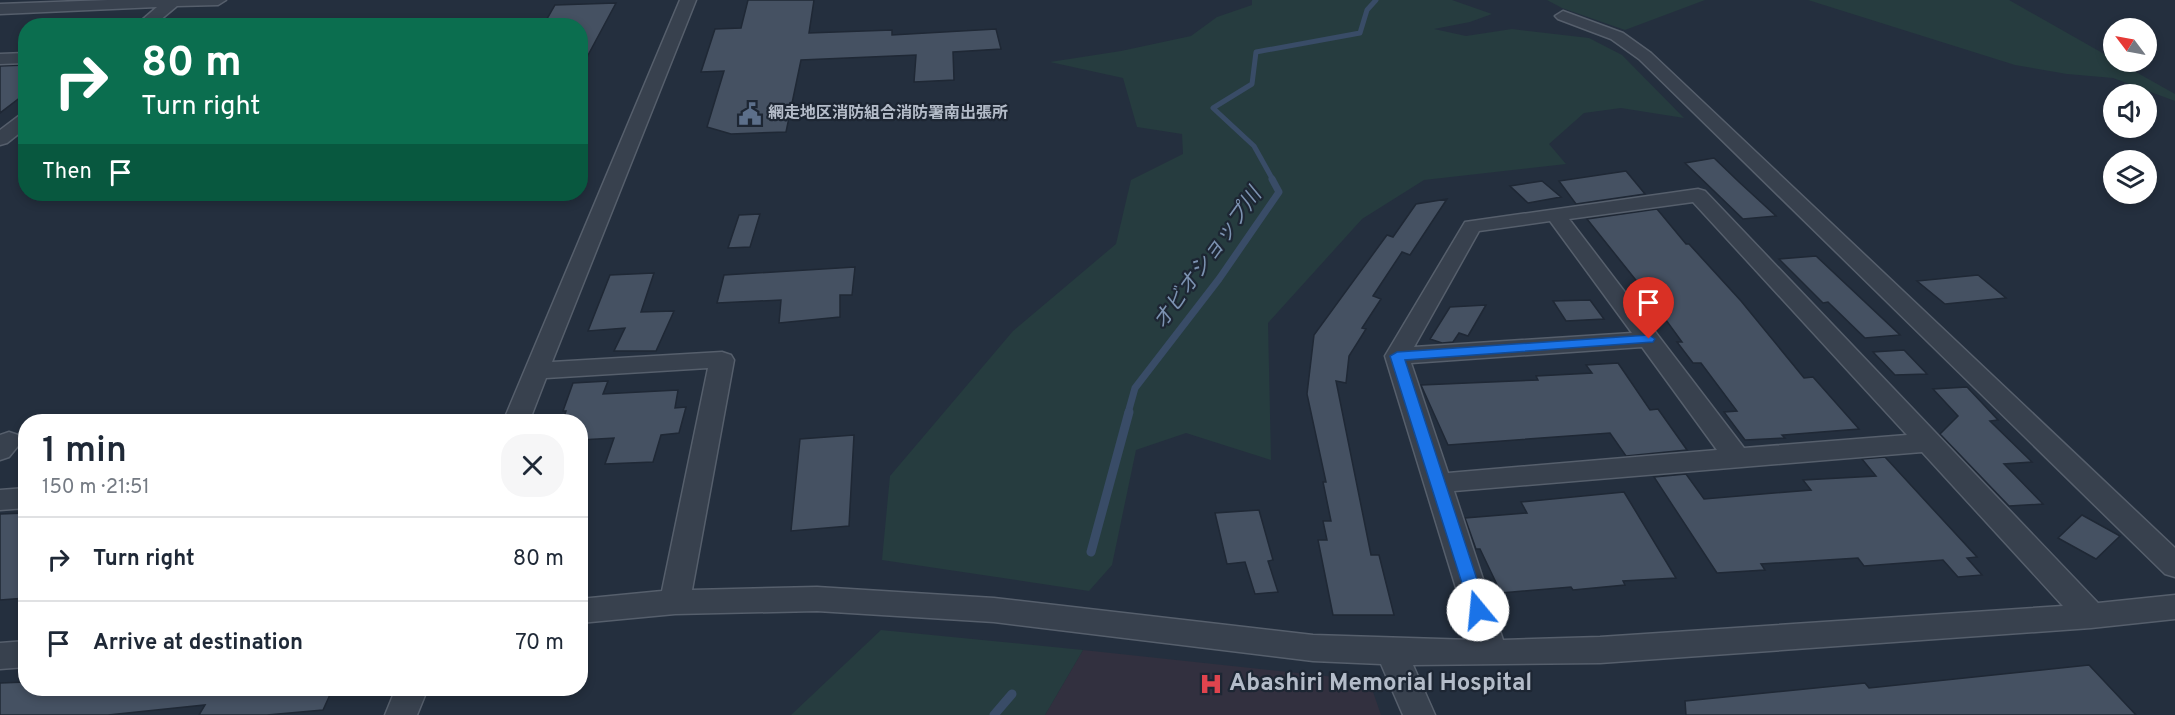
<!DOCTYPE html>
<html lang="en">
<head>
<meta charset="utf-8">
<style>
	:root { --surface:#fff; --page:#f6f6f7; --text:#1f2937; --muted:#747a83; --line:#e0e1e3 }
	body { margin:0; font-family:Overpass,"Noto Sans JP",sans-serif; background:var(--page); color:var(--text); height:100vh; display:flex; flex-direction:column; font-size:22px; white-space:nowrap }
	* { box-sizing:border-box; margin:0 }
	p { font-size:20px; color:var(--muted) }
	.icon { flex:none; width:33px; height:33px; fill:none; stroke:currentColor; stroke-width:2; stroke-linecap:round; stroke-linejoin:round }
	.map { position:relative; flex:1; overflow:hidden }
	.panel { position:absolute; left:18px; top:414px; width:570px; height:282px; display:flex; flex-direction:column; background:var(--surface); border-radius:24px; box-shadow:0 3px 9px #0003 }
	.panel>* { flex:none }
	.banner { position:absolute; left:18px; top:18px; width:570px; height:183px; border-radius:24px; box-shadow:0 3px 9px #0003; background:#0b6e4f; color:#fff; overflow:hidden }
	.needle { width:39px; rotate:302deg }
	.controls { position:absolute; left:2103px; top:18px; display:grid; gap:12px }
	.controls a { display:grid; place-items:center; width:54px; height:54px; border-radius:50%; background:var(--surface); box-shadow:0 3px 9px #0003; font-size:30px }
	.pin { position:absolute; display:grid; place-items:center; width:51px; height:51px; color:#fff; margin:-62px -26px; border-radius:50% 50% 50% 0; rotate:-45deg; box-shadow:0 0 6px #0007 }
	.pin .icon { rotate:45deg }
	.me { position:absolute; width:66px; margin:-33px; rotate:343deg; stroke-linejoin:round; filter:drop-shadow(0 0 4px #0008) }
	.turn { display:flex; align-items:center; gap:21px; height:126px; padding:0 24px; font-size:27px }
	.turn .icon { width:78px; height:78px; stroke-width:2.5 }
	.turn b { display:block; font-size:42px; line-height:51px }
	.then { display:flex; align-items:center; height:57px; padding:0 24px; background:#0003; gap:12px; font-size:22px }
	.round { display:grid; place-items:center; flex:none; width:63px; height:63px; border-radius:24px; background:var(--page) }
	.summary { display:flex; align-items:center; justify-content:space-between; height:102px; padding:0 24px }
	h1 { font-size:36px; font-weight:600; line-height:45px }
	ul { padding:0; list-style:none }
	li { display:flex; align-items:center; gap:18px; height:84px; padding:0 24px; border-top:2px solid var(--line) }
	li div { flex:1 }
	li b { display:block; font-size:22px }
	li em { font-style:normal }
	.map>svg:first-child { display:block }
	.medical { fill:#32303f }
	.green { fill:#263c3f }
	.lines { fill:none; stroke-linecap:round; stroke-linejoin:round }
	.stream-far2 { stroke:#394c67; stroke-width:5 }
	.stream-far1 { stroke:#394c67; stroke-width:7 }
	.stream { stroke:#394c67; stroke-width:9 }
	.building { fill:#455162; stroke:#1f2835; stroke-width:1.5 }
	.minor-casing { stroke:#565f6c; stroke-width:3 }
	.minor { fill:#38414e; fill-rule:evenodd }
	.route { fill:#1a73e8; stroke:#114b97; stroke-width:1.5 }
	.labels { text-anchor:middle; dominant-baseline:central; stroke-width:4.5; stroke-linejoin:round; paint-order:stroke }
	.far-poi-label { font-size:16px; font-weight:bold; fill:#b4bcc9; stroke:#1d2633; text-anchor:start }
	.water-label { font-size:21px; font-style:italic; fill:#7c92b1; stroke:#1d2633 }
	.near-poi-label { font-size:24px; font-weight:bold; fill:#b4bcc9; stroke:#1d2633; text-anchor:start }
</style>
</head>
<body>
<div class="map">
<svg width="2175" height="715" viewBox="0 0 2175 715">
	<rect width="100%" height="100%" fill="#242f3e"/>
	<path class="medical" d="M 1083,650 L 1344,678 L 1372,689 L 1381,715 L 1045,715 Z"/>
	<path class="green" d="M 1252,0 L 1452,0 L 1492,14 L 1470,22 L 1434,29 L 1466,36 L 1512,29 L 1589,38 L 1622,55 L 1684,118 L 1621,108 L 1584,113 L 1549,144 L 1566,164 L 1424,180 L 1362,219 L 1268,323 L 1271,460 L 1186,433 L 1136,450 L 1112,565 L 1089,591 L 882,560 L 890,476 L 1013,331 L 1116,244 L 1131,180 L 1183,154 L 1182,134 L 1137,127 L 1123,78 L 1050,62 L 1121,51 L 1191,36 L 1217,17 L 1252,5 Z
		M 1547,0 L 1705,0 L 1625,30 L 1562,8 Z
		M 1808,0 L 2009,0 L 2113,59 L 2114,62 L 2118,62 L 2175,94 L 2175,101 L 2113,78 L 2067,74 L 2015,65 Z
		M 881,630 L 1083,650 L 1045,715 L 791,715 Z"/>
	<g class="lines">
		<path class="stream-far2" d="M 1273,180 L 1254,146 L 1213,108 L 1252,84 L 1256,52 L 1360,33 L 1367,10 L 1376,0"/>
		<path class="stream-far1" d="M 1128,413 L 1135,388 L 1219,279 L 1279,192 L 1272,179"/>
		<path class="stream" d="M 1091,552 L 1129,412
			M 994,715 L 1012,694"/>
	</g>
	<path class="building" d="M 748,0 L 814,0 L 809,33 L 892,30 L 892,35 L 996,29 L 1001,49 L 953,52 L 954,80 L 914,82 L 916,55 L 801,60 L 786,132 L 731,134 L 707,127 L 724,71 L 701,72 L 715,29 L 741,28 Z
		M 616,3 L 580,70 L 580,26 L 543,26 L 555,5 Z
		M 26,65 L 26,93 L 0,113 L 0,66 Z
		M 1714,158 L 1739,182 L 1776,216 L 1743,219 L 1685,163 Z
		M 1626,171 L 1645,194 L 1576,204 L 1559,181 Z
		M 1542,181 L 1561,197 L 1528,203 L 1510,186 Z
		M 1447,199 L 1410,255 L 1402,252 L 1373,296 L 1381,299 L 1362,328 L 1366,329 L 1349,356 L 1346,383 L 1336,381 L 1371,555 L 1379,555 L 1394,615 L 1333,615 L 1318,540 L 1327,540 L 1323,521 L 1331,521 L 1323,482 L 1326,482 L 1307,394 L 1314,335 L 1387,235 L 1393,237 L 1416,204 Z
		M 1657,209 L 1686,244 L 1689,244 L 1741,301 L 1804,378 L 1813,377 L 1859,429 L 1782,435 L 1785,438 L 1745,440 L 1724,412 L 1737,411 L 1701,363 L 1693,363 L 1677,342 L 1682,342 L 1647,294 L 1587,219 Z
		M 760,214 L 750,247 L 728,248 L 739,215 Z
		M 1816,256 L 1900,335 L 1865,338 L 1828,302 L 1823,303 L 1779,259 Z
		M 855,267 L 852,295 L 840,295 L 840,317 L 779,323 L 781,300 L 717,303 L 724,275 Z
		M 654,273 L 641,312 L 674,311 L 656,351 L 614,351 L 625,328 L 588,331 L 610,275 Z
		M 1978,275 L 2006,298 L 1945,304 L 1917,281 Z
		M 1590,300 L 1604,319 L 1566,321 L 1553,301 Z
		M 1486,305 L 1468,336 L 1459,333 L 1453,342 L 1442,343 L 1430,339 L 1450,307 Z
		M 1904,350 L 1927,374 L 1895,375 L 1873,352 Z
		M 1618,363 L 1650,410 L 1658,409 L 1687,450 L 1626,456 L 1610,433 L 1448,445 L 1421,385 L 1538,380 L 1536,376 L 1592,373 L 1586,365 Z
		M 608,381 L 603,394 L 678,390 L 675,408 L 686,407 L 679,433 L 661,435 L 653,462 L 605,464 L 614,438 L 580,440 L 580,422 L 562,422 L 566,411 L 563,411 L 573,383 Z
		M 1967,387 L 1998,420 L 1990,421 L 2032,462 L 2004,464 L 2043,504 L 2009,506 L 1940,434 L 1958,416 L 1933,389 Z
		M 854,435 L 849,526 L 791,531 L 800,439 Z
		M 1885,457 L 1977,557 L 1967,558 L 1982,575 L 1958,577 L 1943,560 L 1864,566 L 1858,558 L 1761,564 L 1765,570 L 1717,573 L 1654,477 L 1686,474 L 1704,499 L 1811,490 L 1803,480 L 1876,476 L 1862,459 Z
		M 1624,492 L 1676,578 L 1623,581 L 1625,585 L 1573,590 L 1571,587 L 1501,593 L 1480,549 L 1476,549 L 1465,518 L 1527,513 L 1521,502 Z
		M 1259,510 L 1273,560 L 1268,561 L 1278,592 L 1255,594 L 1245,562 L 1227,564 L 1215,513 Z
		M 26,513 L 26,598 L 0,600 L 0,514 Z
		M 2082,515 L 2120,536 L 2096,559 L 2058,538 Z
		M 2089,665 L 2136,715 L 1686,715 L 1685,701 L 1865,683 L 1869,688 Z
		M 26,682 L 26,688 L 333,688 L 323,710 L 267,715 L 199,715 L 205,705 L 108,715 L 0,715 L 0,683 Z"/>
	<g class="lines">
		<g class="minor-casing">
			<path id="minor" d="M 108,0 L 226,0 L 218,5 L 177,6 L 153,26 L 135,26 L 157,7 L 0,14 L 0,4 Z
				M 680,0 L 696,0 L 552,362 L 722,352 L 731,355 L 734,360 L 692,590 L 817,587 L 994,598 L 1313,635 L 1472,640 L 1385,356 L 1465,222 L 1698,189 L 1705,191 L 2098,603 L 2175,595 L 2175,619 L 2091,628 L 1600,663 L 1413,665 L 1435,715 L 1403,715 L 1381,664 L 1313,661 L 994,622 L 817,611 L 675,614 L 580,623 L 580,599 L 662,591 L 708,368 L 546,378 L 529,422 L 503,422 ZM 1693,202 L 1907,435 L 1744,448 L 1569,219 ZM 1550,221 L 1632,333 L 1414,347 L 1479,231 ZM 1642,347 L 1717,450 L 1448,473 L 1411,363 ZM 1922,452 L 2063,606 L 1600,637 L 1503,640 L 1454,491 Z
				M 1563,11 L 1623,33 L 1651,53 L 2175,548 L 2175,577 L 2165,574 L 1639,59 L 1611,39 L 1558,19 L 1555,16 Z
				M 26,53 L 26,63 L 0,64 L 0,54 Z
				M 26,114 L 26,128 L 7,143 L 0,145 L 0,130 L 20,115 Z
				M 9,432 L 18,435 L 22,441 L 9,457 L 0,460 L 0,435 Z
				M 26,488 L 26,508 L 0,510 L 0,490 Z
				M 26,641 L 26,667 L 0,669 L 0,643 Z
				M 396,688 L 428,688 L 417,715 L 385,715 Z"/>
		</g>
		<use href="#minor" class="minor"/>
	</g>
	<path class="route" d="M 1649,335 L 1655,339 L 1653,342 L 1405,360 L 1487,610 L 1484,615 L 1478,617 L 1472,615 L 1390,356 L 1397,352 Z"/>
	<defs>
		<g id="civic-bare" transform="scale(1.8)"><path d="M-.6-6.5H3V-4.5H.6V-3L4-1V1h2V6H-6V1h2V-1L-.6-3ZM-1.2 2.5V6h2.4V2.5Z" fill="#5c6f8a" stroke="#1d2633" stroke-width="2.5" paint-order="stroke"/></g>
		<g id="hospital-bare" transform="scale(1.8)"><path d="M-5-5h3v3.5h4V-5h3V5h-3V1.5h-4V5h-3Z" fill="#e0444e" stroke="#1d2633" stroke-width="2.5" paint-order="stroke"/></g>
	</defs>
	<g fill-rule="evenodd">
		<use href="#civic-bare" x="750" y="114"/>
		<use href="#hospital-bare" x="1211" y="684"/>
	</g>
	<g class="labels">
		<g class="far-poi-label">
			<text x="768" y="114">網走地区消防組合消防署南出張所</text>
		</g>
		<g class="water-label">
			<text transform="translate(1208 259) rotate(-54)">オビオショップ川</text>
		</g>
		<g class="near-poi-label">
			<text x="1229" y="684">Abashiri Memorial Hospital</text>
		</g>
	</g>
</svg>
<div class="controls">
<a><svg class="needle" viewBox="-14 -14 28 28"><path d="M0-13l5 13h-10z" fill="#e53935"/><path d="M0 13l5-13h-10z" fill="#747a83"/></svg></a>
<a><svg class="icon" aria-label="sound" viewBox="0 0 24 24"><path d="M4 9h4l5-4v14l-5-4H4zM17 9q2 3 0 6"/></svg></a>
<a><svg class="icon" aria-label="layers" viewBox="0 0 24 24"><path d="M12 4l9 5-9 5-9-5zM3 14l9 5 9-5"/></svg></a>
</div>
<div class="pin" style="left:1649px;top:339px;background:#d93025"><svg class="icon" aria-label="arrive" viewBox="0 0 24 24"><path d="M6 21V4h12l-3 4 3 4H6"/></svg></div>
<svg class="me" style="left:1478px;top:610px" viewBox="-20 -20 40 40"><circle r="19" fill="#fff"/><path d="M0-13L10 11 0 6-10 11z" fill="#1a73e8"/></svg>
<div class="banner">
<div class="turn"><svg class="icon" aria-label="right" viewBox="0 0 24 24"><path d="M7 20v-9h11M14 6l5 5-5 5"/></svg><div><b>80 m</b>Turn right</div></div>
<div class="then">Then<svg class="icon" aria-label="arrive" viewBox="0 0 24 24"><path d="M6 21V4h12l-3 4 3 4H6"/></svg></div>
</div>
<section class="panel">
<div class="summary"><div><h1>1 min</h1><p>150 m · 21:51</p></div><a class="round"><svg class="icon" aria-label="close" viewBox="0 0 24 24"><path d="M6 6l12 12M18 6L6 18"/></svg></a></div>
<ul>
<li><svg class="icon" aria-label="right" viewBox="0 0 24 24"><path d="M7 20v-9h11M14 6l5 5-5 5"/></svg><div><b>Turn right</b></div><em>80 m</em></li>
<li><svg class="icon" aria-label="arrive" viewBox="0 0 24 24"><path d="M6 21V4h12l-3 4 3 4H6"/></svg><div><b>Arrive at destination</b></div><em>70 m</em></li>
</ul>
</section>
</div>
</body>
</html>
